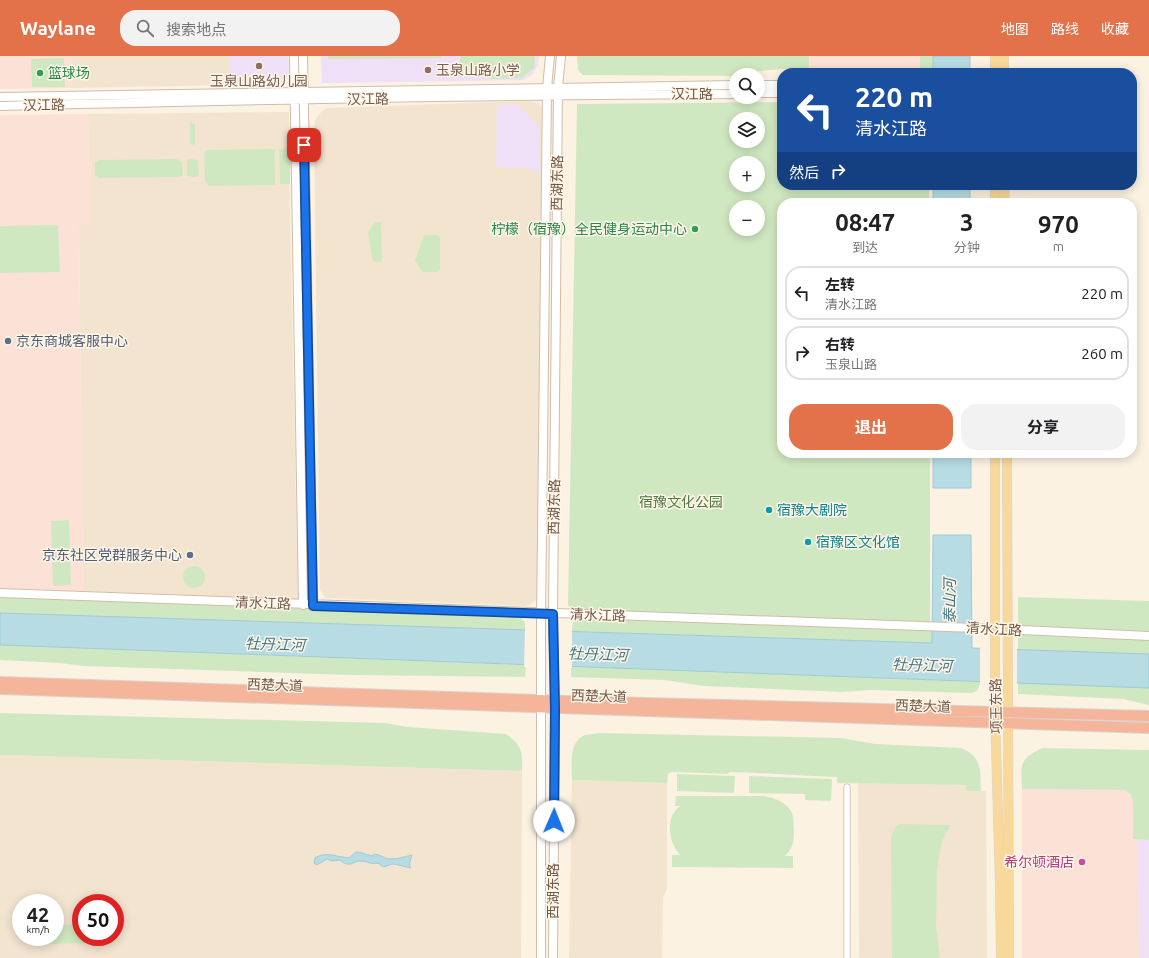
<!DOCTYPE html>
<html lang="zh">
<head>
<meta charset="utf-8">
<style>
	:root { --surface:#fff; --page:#f2f2f2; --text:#202124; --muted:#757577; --line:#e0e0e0; --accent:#e37149 }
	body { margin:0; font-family:Ubuntu,"Noto Sans SC",sans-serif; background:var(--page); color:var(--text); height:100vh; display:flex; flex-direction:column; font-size:15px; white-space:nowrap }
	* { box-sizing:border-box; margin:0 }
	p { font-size:13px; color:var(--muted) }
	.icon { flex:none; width:22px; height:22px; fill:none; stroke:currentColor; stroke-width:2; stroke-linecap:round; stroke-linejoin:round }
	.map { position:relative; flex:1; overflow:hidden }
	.panel { position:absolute; left:777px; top:142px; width:360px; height:260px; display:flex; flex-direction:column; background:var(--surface); border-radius:16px; box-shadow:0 2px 10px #0003 }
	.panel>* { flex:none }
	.banner { position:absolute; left:777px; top:12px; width:360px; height:122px; border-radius:16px; box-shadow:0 2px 10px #0003; background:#1a4fa0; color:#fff; overflow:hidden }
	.controls { position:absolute; left:729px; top:12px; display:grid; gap:8px }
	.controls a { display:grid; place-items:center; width:36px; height:36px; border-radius:50%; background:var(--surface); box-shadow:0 2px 10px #0003; font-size:20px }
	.speed { position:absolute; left:12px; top:838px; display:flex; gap:8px; font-size:20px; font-weight:700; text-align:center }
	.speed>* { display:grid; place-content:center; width:52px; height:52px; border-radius:50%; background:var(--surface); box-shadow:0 2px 10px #0003; line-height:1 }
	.speed small { font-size:10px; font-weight:400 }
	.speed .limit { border:6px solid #d22; background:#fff; color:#111 }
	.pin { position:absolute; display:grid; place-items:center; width:34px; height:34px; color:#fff; margin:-17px; border-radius:8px; box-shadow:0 2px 6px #0006 }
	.me { position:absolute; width:44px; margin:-22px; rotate:1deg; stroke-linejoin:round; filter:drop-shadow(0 0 3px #0008) }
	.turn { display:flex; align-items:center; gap:14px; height:84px; padding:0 12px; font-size:18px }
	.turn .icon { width:52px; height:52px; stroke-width:2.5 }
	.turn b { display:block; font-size:28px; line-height:34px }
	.then { display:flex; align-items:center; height:38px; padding:0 12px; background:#0003; gap:8px; font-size:15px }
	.eta { display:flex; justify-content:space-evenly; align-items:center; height:68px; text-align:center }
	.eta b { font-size:24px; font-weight:700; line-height:28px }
	.button { display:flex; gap:8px; margin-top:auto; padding:8px 12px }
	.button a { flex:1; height:46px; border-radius:16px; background:var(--accent); color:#fff; font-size:16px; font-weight:700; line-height:46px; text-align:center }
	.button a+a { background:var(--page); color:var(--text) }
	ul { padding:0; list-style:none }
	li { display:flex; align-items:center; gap:12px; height:54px; margin:0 8px 6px; padding:0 4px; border:2px solid var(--line); border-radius:16px }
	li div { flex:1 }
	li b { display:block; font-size:15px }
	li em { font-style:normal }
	header { display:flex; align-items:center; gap:24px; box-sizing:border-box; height:56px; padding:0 20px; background:var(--accent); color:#fff }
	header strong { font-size:19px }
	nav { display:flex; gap:22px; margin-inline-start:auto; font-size:14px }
	.search { width:280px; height:36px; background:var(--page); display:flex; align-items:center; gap:10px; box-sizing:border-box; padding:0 14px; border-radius:16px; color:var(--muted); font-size:15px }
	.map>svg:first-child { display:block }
	.residential { fill:#f3e4d0; fill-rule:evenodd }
	.commercial { fill:#fce2d6 }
	.education { fill:#efdff7 }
	.green { fill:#d0e8c1; fill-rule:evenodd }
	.water { fill:#b7dce4; stroke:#9ecbd6 }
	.pier { fill:#fbf2e2 }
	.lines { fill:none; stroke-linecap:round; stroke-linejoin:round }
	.street-casing { stroke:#ccbaa9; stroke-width:7 }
	.secondary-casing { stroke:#d1bca9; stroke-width:10 }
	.primary-casing { stroke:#dad4d0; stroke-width:10 }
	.highway-casing { stroke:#dad4d0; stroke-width:12 }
	.street { stroke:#fff; stroke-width:5.5 }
	.secondary { stroke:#fff; stroke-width:8 }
	.primary { stroke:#f9d99b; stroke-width:9 }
	.highway { stroke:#f4b59a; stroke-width:10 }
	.route-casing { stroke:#114b97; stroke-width:10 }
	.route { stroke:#1a73e8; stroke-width:7 }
	.education-dot { fill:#8d6e63; stroke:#fff6e8; stroke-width:1.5 }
	.leisure-dot { fill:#2e9e5b; stroke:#fff6e8; stroke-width:1.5 }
	.service-dot { fill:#5c6f8a; stroke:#fff6e8; stroke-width:1.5 }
	.culture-dot { fill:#0f9aa8; stroke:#fff6e8; stroke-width:1.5 }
	.hotel-dot { fill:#d1479c; stroke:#fff6e8; stroke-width:1.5 }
	.labels { text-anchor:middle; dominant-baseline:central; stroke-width:3; stroke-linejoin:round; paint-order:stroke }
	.education-label { font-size:14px; fill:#785e54; stroke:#fff6e8; text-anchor:start }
	.leisure-label { font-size:14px; fill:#27864d; stroke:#fff6e8; text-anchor:start }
	.street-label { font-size:14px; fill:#725949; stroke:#fff6e8 }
	.service-label { font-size:14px; fill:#4e5e75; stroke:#fff6e8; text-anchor:start }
	.park-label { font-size:14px; fill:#507842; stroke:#fff6e8 }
	.culture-label { font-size:14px; fill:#0d838f; stroke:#fff6e8; text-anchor:start }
	.hotel-label { font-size:14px; fill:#b23c85; stroke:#fff6e8; text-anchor:end }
	.water-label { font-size:15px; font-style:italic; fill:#447885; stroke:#fff6e8 }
</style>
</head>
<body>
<header>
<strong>Waylane</strong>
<div class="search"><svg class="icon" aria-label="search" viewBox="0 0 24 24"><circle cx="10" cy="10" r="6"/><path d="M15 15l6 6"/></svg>搜索地点</div>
<nav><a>地图</a><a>路线</a><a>收藏</a></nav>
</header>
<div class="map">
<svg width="1149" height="902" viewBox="0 0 1149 902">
	<rect width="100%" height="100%" fill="#fbf2e2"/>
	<path class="residential" d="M 71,0 L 288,0 L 289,19 L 282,28 L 72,32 Z
		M 527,45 L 534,46 L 540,48 L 542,52 L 537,539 L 536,544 L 527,550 L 326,542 L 320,534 L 314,73 L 315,64 L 322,55 L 328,52 Z
		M 289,56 L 290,163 L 298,544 L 83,535 L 79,168 L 90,168 L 88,58 Z
		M 0,699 L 522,715 L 521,902 L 0,902 ZM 21,847 L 55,847 L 55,881 L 21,881 ZM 81,847 L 115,847 L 115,881 L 81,881 Z
		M 572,724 L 667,727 L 667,833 L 663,841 L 662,902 L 569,902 Z
		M 858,727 L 967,729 L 967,735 L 986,735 L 987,902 L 859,902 Z"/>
	<path class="commercial" d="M 0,0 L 71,0 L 72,32 L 0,33 Z
		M 809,0 L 933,0 L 933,17 L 809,17 Z
		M 88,58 L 90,168 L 79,169 L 83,535 L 0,532 L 0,59 Z
		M 1022,733 L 1125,734 L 1131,739 L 1133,746 L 1133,783 L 1138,783 L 1139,902 L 1022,902 Z"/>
	<path class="education" d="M 229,0 L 288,0 L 289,19 L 282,28 L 230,29 Z
		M 321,0 L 539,0 L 538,9 L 532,19 L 523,24 L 322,27 Z
		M 497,49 L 517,49 L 539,70 L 539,118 L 531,112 L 496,111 Z
		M 1138,783 L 1149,784 L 1149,902 L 1139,902 Z"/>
	<path class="green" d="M 328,0 L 441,0 L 441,2 L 328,3 Z
		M 460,0 L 535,0 L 534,12 L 522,22 L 490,23 L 489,21 L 460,21 Z
		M 577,0 L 809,0 L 809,17 L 783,13 L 760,15 L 751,19 L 736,19 L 736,20 L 583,19 L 578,14 Z
		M 920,0 L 933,0 L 933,17 L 920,17 Z
		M 64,2 L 65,31 L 32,31 L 31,3 Z
		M 782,46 L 782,129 L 929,129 L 929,147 L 782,147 L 782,397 L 930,397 L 930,566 L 573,554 L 568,549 L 577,48 ZM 736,63 L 758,63 L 758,85 L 736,85 ZM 736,107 L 758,107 L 758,129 L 736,129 ZM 736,151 L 758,151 L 758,173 L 736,173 Z
		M 191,67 L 195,68 L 195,88 L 194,89 L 190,88 L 190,68 Z
		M 275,93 L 275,129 L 209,130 L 205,126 L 204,96 L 206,94 Z
		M 290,93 L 290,128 L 280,128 L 279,94 Z
		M 177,103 L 182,106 L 183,119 L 180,121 L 99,122 L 95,119 L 95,106 L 99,104 Z
		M 189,103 L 198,104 L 199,120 C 196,122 190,121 187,119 L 187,105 Z
		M 375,166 L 381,166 L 381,169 L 382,206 L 373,205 L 368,177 Z
		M 58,169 L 60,216 L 0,217 L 0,170 Z
		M 424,179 L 438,179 L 440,181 L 440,213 L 437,216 L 422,216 L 415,204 Z
		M 69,464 L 71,529 L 53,530 L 51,465 Z
		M183 521a11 11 0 1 1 22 0a11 11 0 1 1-22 0Z
		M 0,539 L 518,559 L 525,566 L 525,574 L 0,557 Z
		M 1018,541 L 1149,545 L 1149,649 L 1123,643 L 1018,638 Z
		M 579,561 L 932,573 L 932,587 L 572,575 C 572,568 573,564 579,561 Z
		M 0,589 L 526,609 L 525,621 L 350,619 L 84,610 L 60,607 L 0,604 Z
		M 571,610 L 980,626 C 979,632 978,636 971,637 L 870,634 L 843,636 L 704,630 L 664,624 L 571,621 Z
		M 0,657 L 385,667 L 408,671 L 506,678 C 522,689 523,696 522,715 L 0,699 Z
		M 599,677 L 841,682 L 875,688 L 961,692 C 983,701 980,715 981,735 L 967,735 L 966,729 L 837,727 L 837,721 C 801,720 766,717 730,716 L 727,718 L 671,716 L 668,718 L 667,727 L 572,724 C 572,710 568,684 586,679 C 590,678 595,678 599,677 Z
		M 1042,692 L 1149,694 L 1149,784 L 1133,783 L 1133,746 L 1131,739 L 1125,734 L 1022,733 C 1021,709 1018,704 1042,692 Z
		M 677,718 L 735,720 L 734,737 L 677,735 Z
		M 749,720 L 832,723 L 831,745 L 805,744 L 805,738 L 749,737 Z
		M 676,740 L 764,740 C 776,742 791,748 793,761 C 794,765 793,770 794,774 C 794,785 793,792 785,800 L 793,800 L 793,812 L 672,811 L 672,799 L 680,799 C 668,786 665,761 680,750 L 675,750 Z
		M 900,768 L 950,769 L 949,772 L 942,785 L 937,812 L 936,870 L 940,902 L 892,902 L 891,781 L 896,770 Z
		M 55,869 L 81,869 L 81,881 L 93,881 L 93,887 L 49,888 L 49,881 L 55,881 Z"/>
	<path class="water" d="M 933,0 L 970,0 L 970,17 L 933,17 Z
		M 933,129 L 970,129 L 970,147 L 933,147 Z
		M 933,397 L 971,397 L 971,432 L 933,432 Z
		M 933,479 L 971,479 L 972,592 L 1149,598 L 1149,632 L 0,589 L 0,557 L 932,587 Z
		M 356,796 C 362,796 366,799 372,800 L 374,798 C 380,798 384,803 390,803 C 398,803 404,801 412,799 C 411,803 408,808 411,812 C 405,811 400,809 394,808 C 391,808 387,810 383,811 L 378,807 C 372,809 367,805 361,805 C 351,805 351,813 340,804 L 332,805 L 327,803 L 317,809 L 314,807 L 315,802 C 324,795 338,801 349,802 Z"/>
	<path class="pier" d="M 525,572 L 572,573 L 572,612 L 524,611 Z
		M 980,590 L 1017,591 L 1017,629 L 980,628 Z"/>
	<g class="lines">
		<g class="street-casing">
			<path id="street" d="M 847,902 L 847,731"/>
		</g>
		<g class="secondary-casing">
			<path id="secondary" d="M 294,0 L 303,549
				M 303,0 L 313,549
				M 758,29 L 782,29
				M 758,37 L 782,37
				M 0,41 L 736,29
				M 0,50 C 245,44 491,39 736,38
				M 0,537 L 976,572 L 1149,580
				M 541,902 L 541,567 L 547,32 L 550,0
				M 553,902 L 555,653 L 553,558 L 558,31 L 561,0"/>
		</g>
		<g class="primary-casing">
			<path id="primary" d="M 995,0 L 995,17
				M 1004,0 L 1004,17
				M 995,129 L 995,147
				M 1004,129 L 1005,147
				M 995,397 L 995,656 L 1000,830 L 1001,902
				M 1007,397 L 1009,902"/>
		</g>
		<g class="highway-casing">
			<path id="highway" d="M 0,626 L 568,645 L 1149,660
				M 0,633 L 1149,672"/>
		</g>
		<use href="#street" class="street"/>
		<use href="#secondary" class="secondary"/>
		<use href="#primary" class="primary"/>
		<use href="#highway" class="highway"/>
	</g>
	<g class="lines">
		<g class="route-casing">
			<path id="route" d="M 304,89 L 313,550 L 553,558 L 555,653 L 554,765"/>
		</g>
		<use href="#route" class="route"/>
	</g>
	<g class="education-dot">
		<circle cx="259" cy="10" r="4"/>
		<circle cx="428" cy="14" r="4"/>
	</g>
	<g class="leisure-dot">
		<circle cx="40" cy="17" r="4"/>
		<circle cx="695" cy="173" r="4"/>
	</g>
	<g class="service-dot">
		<circle cx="8" cy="285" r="4"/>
		<circle cx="190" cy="499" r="4"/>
	</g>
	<g class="culture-dot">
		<circle cx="769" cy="454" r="4"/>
		<circle cx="808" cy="486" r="4"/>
	</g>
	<circle class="hotel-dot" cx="1082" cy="806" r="4"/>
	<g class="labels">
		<g class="education-label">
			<text x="436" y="14">玉泉山路小学</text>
			<text x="259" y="25" text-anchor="middle">玉泉山路幼儿园</text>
		</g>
		<g class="leisure-label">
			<text x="48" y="17">篮球场</text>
			<text x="687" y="173" text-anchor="end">柠檬（宿豫）全民健身运动中心</text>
		</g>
		<g class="street-label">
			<text x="692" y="38">汉江路</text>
			<text transform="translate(368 43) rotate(-1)">汉江路</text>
			<text transform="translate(44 49) rotate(-1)">汉江路</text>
			<text transform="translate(557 127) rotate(-89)">西湖东路</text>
			<text transform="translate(554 451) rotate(-89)">西湖东路</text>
			<text transform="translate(263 547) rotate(2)">清水江路</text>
			<text transform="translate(598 559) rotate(2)">清水江路</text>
			<text transform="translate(994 573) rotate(3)">清水江路</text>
			<text transform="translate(275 629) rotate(2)">西楚大道</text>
			<text transform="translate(599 640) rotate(2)">西楚大道</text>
			<text transform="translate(923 650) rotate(2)">西楚大道</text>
			<text transform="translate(996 650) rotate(-91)">项王东路</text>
			<text transform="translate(553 835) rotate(-90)">西湖东路</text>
		</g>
		<g class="service-label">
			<text x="16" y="285">京东商城客服中心</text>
			<text x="182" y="499" text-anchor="end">京东社区党群服务中心</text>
		</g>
		<g class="park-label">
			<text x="681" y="446">宿豫文化公园</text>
		</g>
		<g class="culture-label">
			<text x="777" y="454">宿豫大剧院</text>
			<text x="816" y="486">宿豫区文化馆</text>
		</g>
		<g class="hotel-label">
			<text x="1074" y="806">希尔顿酒店</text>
		</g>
		<g class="water-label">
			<text transform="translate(949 545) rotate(-90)">泰山河</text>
			<text transform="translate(275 588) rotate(2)">牡丹江河</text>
			<text transform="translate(598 598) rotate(2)">牡丹江河</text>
			<text transform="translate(922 609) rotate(2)">牡丹江河</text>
		</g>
	</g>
</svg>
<div class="controls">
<a><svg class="icon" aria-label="search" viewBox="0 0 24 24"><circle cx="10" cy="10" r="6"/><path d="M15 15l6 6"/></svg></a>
<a><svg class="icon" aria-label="layers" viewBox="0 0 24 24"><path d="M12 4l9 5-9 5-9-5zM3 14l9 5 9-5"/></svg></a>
<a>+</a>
<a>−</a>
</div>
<div class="speed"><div>42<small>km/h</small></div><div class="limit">50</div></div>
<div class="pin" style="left:304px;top:89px;background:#d93025"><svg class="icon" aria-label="arrive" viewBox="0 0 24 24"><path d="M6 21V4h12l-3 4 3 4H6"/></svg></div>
<svg class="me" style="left:554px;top:765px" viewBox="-20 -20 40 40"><circle r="19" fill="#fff"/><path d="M0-13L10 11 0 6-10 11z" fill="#1a73e8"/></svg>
<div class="banner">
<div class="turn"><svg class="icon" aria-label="left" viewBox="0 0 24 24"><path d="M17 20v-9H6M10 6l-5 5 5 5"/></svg><div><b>220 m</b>清水江路</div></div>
<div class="then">然后<svg class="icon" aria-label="right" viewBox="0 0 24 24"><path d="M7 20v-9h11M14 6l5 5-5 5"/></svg></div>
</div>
<section class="panel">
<div class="eta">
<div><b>08:47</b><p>到达</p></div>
<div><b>3</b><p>分钟</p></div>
<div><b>970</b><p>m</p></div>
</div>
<ul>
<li><svg class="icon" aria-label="left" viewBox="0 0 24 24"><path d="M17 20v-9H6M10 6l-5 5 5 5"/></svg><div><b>左转</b><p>清水江路</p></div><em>220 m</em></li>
<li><svg class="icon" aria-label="right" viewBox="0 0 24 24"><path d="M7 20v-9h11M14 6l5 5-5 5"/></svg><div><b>右转</b><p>玉泉山路</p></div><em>260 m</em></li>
</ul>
<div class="button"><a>退出</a><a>分享</a></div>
</section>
</div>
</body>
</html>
